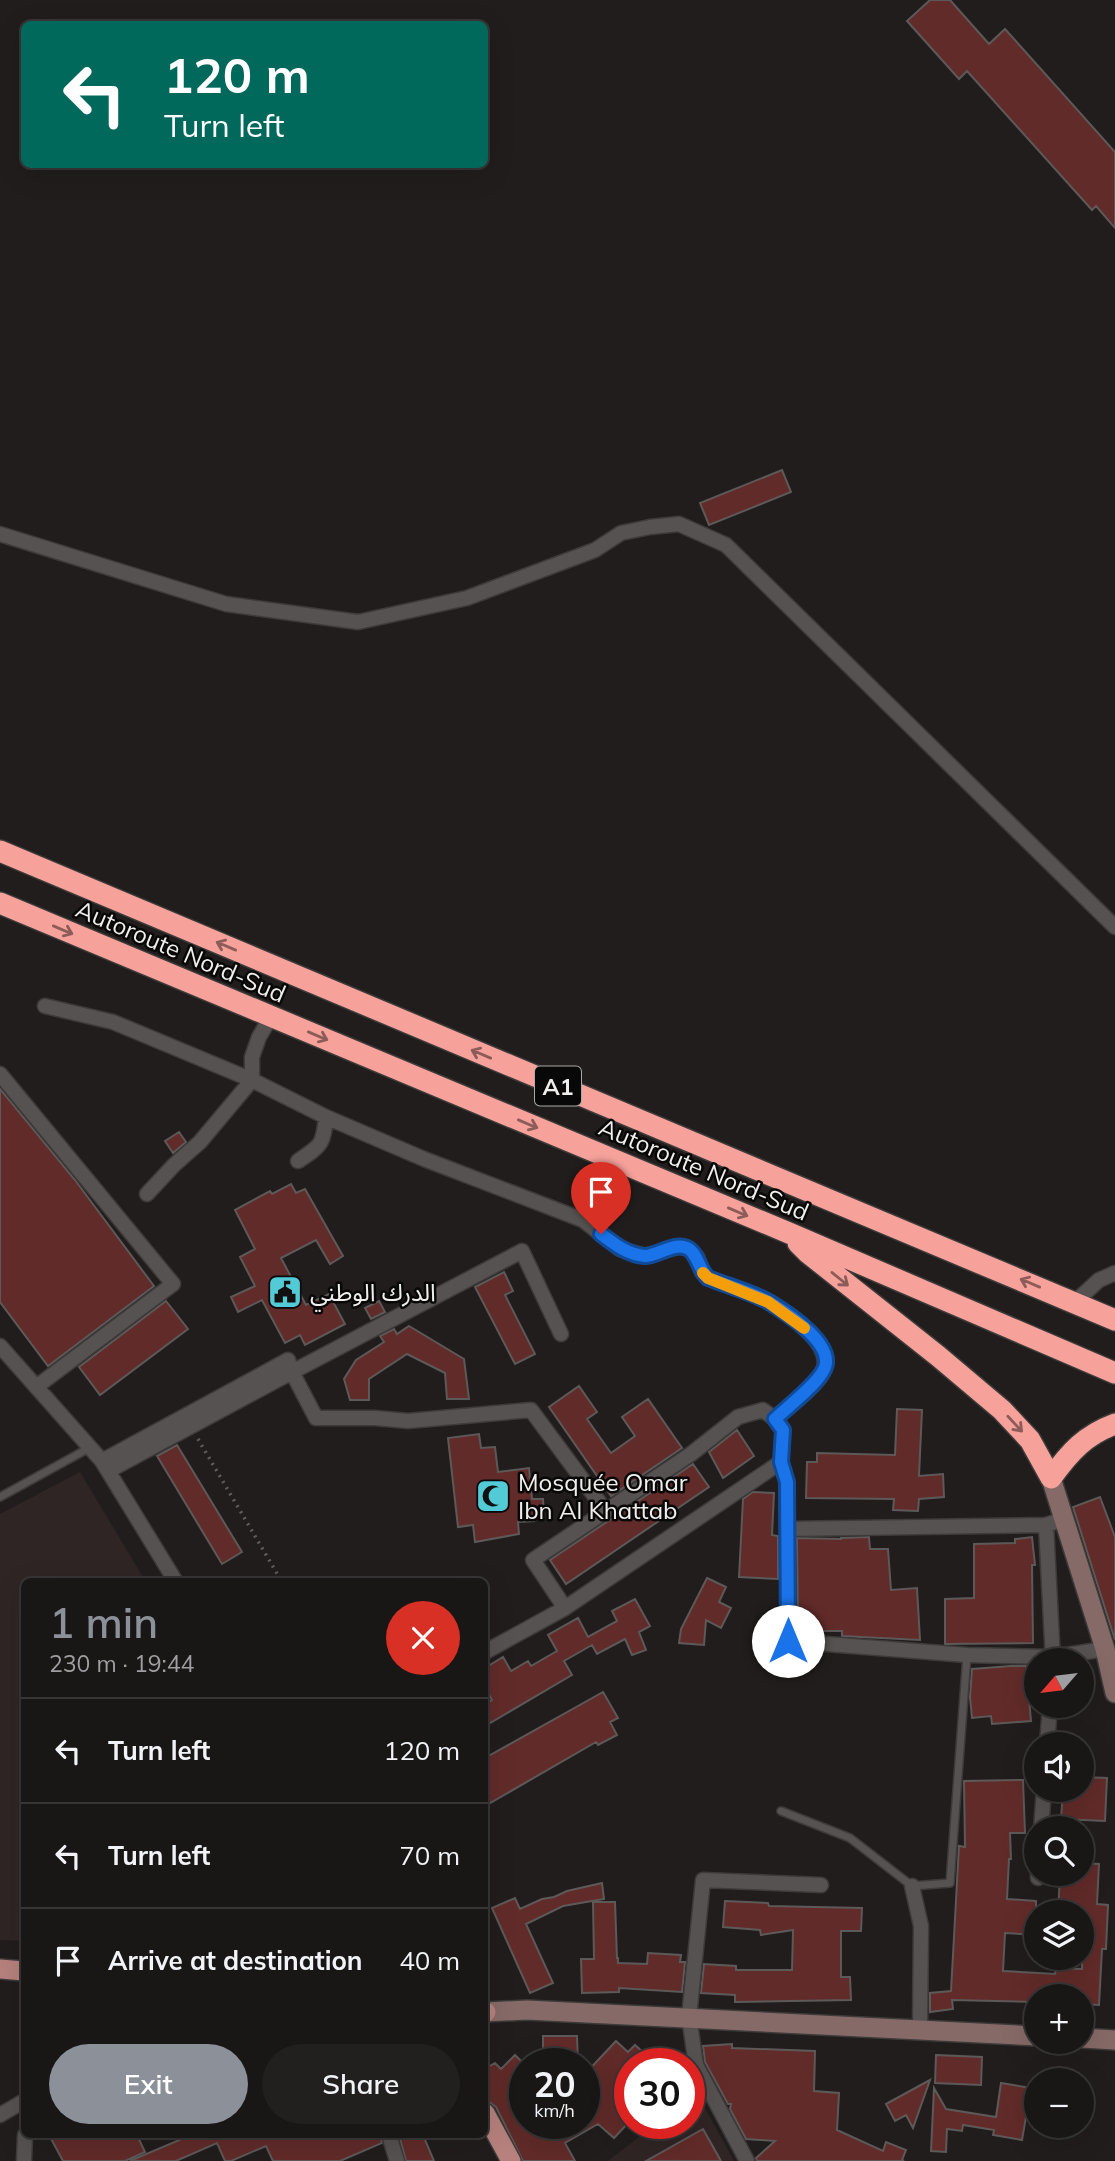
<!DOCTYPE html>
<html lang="en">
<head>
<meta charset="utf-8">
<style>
	:root { --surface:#191616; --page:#221f1f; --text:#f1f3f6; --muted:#9f9fa1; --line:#373535; --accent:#8c9099 }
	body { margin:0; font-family:Mulish,"Noto Sans Arabic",sans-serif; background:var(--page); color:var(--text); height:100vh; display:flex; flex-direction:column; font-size:26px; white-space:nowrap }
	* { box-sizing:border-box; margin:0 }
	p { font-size:23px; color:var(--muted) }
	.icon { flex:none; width:38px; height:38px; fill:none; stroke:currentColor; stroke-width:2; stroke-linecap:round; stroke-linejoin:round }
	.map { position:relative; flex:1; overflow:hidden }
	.panel { position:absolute; left:21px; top:1578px; width:467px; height:560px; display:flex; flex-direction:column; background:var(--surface); border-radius:10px; box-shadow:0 7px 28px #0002,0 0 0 2px var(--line) }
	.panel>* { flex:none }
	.guide { position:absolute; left:21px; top:21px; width:467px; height:147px; border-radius:10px; box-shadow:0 7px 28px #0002,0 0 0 2px var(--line); background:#00695c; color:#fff; overflow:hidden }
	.needle { width:46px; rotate:242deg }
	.buttons { position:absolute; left:1024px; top:1648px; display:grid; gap:14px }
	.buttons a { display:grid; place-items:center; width:70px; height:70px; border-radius:50%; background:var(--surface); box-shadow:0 7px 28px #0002,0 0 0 2px var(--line); font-size:35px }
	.speed { position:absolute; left:509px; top:2048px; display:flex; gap:14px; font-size:35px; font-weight:700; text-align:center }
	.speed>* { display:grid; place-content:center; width:91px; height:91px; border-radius:50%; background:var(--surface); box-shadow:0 7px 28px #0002,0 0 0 2px var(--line); line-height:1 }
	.speed small { font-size:18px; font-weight:400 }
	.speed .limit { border:10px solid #d22; background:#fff; color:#111 }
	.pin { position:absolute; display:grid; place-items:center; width:60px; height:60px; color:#fff; margin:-72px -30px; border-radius:50% 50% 50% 0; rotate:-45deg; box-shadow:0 0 7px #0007 }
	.pin .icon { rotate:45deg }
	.me { position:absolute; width:77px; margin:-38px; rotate:0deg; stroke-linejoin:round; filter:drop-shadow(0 0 5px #0008) }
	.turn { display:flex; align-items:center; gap:24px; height:147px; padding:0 28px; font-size:32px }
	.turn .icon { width:91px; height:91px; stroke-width:2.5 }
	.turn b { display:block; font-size:49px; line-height:60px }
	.round { display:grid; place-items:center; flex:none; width:74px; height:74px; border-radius:37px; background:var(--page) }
	.head { display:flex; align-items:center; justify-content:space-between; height:119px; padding:0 28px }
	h1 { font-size:42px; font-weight:600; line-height:52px; color:var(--accent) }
	.primary-button { display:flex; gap:14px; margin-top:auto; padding:14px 28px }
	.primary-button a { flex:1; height:80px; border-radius:42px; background:var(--accent); color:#fff; font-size:28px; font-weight:600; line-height:80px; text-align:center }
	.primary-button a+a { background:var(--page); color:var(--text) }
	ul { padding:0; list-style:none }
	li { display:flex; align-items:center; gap:21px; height:105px; padding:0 28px; border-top:2px solid var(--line) }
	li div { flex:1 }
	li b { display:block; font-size:26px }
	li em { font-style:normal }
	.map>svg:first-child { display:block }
	.built { fill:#2f2524 }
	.building { fill:#612b29; stroke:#5d5958; stroke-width:2 }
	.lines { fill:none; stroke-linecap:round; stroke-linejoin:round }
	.service-casing { stroke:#3d3a3a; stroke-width:10 }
	.minor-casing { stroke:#3d3a3a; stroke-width:17 }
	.secondary-casing { stroke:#3d3a3a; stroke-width:22 }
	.primary-casing { stroke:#3d3a3a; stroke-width:22 }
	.motorway-casing { stroke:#3d3a3a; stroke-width:24 }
	.path { stroke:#605c5c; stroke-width:3.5; stroke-dasharray:2 5; stroke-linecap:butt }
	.service { stroke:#565251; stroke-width:7 }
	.minor { stroke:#565251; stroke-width:14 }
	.secondary { stroke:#866a67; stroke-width:19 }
	.primary { stroke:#b7817d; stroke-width:19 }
	.motorway { stroke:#f7a19b; stroke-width:21 }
	.oneway { stroke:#8c5c59 }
	.route-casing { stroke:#114b97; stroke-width:18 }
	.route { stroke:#1a73e8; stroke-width:12 }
	.slow { stroke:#f59e0b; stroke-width:12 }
	.labels { text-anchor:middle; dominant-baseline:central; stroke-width:5; stroke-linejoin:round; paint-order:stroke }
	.shield { fill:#090808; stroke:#abaaa9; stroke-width:2 }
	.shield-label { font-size:23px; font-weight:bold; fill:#f1efee }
	.street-label { font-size:24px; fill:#f1efee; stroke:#090808 }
	.poi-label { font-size:24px; fill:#f1efee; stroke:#090808; text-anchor:start }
</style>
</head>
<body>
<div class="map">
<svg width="1115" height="2161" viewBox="0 0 1115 2161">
	<rect width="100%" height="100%" fill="#211d1d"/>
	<path class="built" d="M 80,1472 L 146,1582 L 24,1582 L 24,1941 L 0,1940 L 0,1514 Z
		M 692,2084 L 734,2161 L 608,2161 L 657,2123 L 690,2123 L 690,2086 Z"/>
	<path class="building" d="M 930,0 L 950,0 L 989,44 L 1005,29 L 1115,152 L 1115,228 L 1096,206 L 1092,210 L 967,71 L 959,79 L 907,21 Z
		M 782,470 L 791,492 L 709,525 L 700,503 Z
		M 0,1089 L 75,1180 L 154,1286 L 48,1366 L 0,1302 Z
		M 179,1132 L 186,1142 L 173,1153 L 165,1141 Z
		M 291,1184 L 296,1193 L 305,1189 L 343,1256 L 330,1264 L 316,1240 L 281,1258 L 306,1305 L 329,1294 L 345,1324 L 305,1345 L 300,1335 L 285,1343 L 262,1300 L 238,1312 L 231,1297 L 255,1286 L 240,1257 L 255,1249 L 235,1210 L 270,1191 L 272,1194 Z
		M 504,1272 L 513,1291 L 505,1295 L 535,1354 L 515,1364 L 475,1287 Z
		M 166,1301 L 188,1329 L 100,1395 L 79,1367 Z
		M 379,1301 L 385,1312 L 371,1319 L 365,1308 Z
		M 409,1326 L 464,1359 L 469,1399 L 447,1399 L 445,1373 L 407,1354 L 369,1379 L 369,1400 L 350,1400 L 344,1379 L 356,1360 L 384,1342 L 380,1336 L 394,1329 L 397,1334 Z
		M 579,1386 L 597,1412 L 587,1419 L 611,1453 L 635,1436 L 622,1417 L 648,1399 L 682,1448 L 611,1496 L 549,1407 Z
		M 897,1409 L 922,1410 L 919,1476 L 943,1474 L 944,1497 L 919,1499 L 918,1511 L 893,1510 L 894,1499 L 806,1498 L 807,1462 L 817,1462 L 817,1453 L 895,1455 Z
		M 737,1430 L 754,1456 L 723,1478 L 709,1452 Z
		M 479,1434 L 481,1448 L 495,1447 L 498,1472 L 529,1468 L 532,1499 L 543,1499 L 544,1517 L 534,1518 L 534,1521 L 518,1522 L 519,1534 L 475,1542 L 473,1525 L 458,1527 L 448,1438 Z
		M 177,1445 L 242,1552 L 222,1564 L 157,1456 Z
		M 693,1464 L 709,1487 L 566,1584 L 550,1560 Z
		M 753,1492 L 774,1493 L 772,1535 L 778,1536 L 778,1579 L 739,1577 L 743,1499 Z
		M 1100,1497 L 1115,1537 L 1115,1640 L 1073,1507 Z
		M 869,1537 L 870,1549 L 888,1549 L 891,1590 L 917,1588 L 920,1640 L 842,1636 L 842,1631 L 816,1631 L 816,1624 L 798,1623 L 797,1538 L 841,1539 L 841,1538 Z
		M 1032,1537 L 1035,1565 L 1032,1565 L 1033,1643 L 945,1644 L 945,1599 L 974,1598 L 974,1544 L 1015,1543 L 1015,1539 Z
		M 707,1578 L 726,1587 L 719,1602 L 731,1608 L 721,1628 L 706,1620 L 704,1645 L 679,1643 L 681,1629 Z
		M 635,1599 L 650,1626 L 639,1632 L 646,1650 L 632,1655 L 625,1639 L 597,1654 L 592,1645 L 564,1661 L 572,1675 L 485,1726 L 485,1704 L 492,1700 L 485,1687 L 485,1668 L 503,1657 L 511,1671 L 528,1661 L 531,1666 L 557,1651 L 548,1635 L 578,1618 L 588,1637 L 617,1621 L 612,1611 Z
		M 1011,1666 L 1026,1666 L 1031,1721 L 992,1724 L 991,1716 L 972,1718 L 970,1697 L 972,1669 Z
		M 603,1692 L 618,1718 L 610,1722 L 617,1735 L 598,1745 L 596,1742 L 485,1806 L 485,1758 Z
		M 1082,1777 L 1107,1778 L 1105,1821 L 1061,1819 L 1063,1790 L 1082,1790 Z
		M 1023,1780 L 1025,1833 L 1010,1833 L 1011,1859 L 1009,1859 L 1007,1899 L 1036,1901 L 1036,1935 L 1005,1933 L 1003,1971 L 1055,1974 L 1056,1968 L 1082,1969 L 1082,1913 L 1058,1913 L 1060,1874 L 1082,1874 L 1082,1863 L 1099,1864 L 1097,1904 L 1108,1905 L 1106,1949 L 1102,1949 L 1099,2005 L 1082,2004 L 1082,1997 L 1036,1997 L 1036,2002 L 952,2000 L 953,2009 L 930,2012 L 930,1993 L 951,1991 L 959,1846 L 965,1847 L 964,1781 Z
		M 602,1883 L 604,1899 L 563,1906 L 526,1924 L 553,1983 L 530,1993 L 492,1908 L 515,1898 L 520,1909 L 542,1899 L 554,1897 L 567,1891 Z
		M 725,1901 L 768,1903 L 769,1906 L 862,1908 L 861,1931 L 841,1931 L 841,1977 L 850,1977 L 851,2000 L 735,2002 L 735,1995 L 701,1993 L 704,1964 L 736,1966 L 736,1970 L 792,1970 L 793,1930 L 761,1935 L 760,1930 L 723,1927 Z
		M 593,1902 L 615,1902 L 617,1958 L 618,1958 L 618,1963 L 647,1964 L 648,1953 L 681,1955 L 680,1962 L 685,1962 L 682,1992 L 619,1988 L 619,1992 L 582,1993 L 581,1959 L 594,1959 Z
		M 543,2036 L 577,2036 L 578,2063 L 543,2063 Z
		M 616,2041 L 628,2052 L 635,2045 L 655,2063 L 630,2063 L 630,2121 L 614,2138 L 598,2124 L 565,2143 L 575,2161 L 523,2161 L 496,2107 L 485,2099 L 485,2069 L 495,2063 L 501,2069 L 515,2055 L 525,2065 L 525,2123 L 584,2123 L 584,2075 Z
		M 732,2044 L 732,2048 L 815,2051 L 814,2091 L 839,2093 L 837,2130 L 883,2151 L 886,2142 L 906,2150 L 902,2160 L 904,2161 L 757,2161 L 756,2158 L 775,2141 L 746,2139 L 730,2109 L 731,2104 L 728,2104 L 705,2062 L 703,2046 Z
		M 936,2055 L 982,2057 L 981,2085 L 935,2083 Z
		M 930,2080 L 913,2128 L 906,2115 L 895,2121 L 886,2104 Z
		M 1001,2083 L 1031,2088 L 1022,2140 L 993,2135 L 994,2130 L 963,2125 L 962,2131 L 947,2129 L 946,2152 L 931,2151 L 934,2088 L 946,2109 L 996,2117 Z
		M 703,2129 L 721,2161 L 646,2161 Z
		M 49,2135 L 137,2135 L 145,2152 L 125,2161 L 63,2161 Z
		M 191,2135 L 380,2135 L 382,2143 L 340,2161 L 273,2161 L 266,2146 L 231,2161 L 225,2161 L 217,2143 L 176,2161 L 130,2161 Z
		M 399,2135 L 423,2135 L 434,2161 L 406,2161 Z"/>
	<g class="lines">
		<g class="service-casing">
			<path id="service" d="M 0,1497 L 91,1447
				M 781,1811 L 850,1838 L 912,1886 L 950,1883 L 967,1655"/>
		</g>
		<g class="minor-casing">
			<path id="minor" d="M 0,534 L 226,604 L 358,622 L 467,598 L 595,550 L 621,533 L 650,527 L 679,524 L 726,545 L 1115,927
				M 45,1006 L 113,1022 L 252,1080 L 326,1117 L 424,1159 L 583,1220 L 620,1249 L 645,1256 L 677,1247 L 686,1247 L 697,1257 L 702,1272 L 708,1278 C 728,1286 751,1292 769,1302 C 790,1314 837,1346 822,1374 C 816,1386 787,1408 775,1419
				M 0,1074 L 173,1284 L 36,1387
				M 298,1161 C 322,1145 323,1145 326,1117
				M 147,1194 L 174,1165 L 200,1142 L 252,1080 L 252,1057 L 259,1037 L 271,1017
				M 1075,1302 L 1099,1280 L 1115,1273
				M 0,1346 L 102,1461 L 176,1582
				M 102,1461 L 288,1360 L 292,1372 L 316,1418 L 375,1418 L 408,1421 L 531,1410 L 605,1510
				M 108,1471 L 292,1372 L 522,1251 L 561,1334
				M 787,1529 L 1046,1525
				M 565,1608 L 533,1560 L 691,1454 L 738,1417 L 763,1410 L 775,1419 L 783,1430 L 781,1462
				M 485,1652 L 565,1608 L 781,1462 L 787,1482 L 788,1641 L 967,1655 L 1053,1657 L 1105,1649
				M 1053,1661 L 1046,1525 L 1055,1522
				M 1047,1745 L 1050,1706
				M 1041,1829 L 1044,1790
				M 1038,1878 L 1038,1874
				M 912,1886 L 921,1926 L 920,2031
				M 0,2115 L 24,2101
				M 389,2135 L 397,2161
				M 24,2161 L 25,2135
				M 747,2161 L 696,2065 L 689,2017 L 703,1880 L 821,1885"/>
		</g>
		<g class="secondary-casing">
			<path id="secondary" d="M 1051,1478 L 1105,1649 L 1115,1693
				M 485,2012 L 527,2010 L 1036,2036
				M 1082,2038 L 1115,2040"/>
		</g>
		<g class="primary-casing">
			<path id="primary" d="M 0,1969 L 24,1971
				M 485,2013 L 486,2012
				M 485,2113 L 511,2161"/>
		</g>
		<g class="motorway-casing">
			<path id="motorway" d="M 0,851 L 1115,1320
				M 0,903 L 789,1233 L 1115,1373
				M 798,1243 L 808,1253 L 938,1356 L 1002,1410 L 1030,1440 L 1051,1478 C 1070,1452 1085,1435 1115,1424"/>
		</g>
		<path class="path" d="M 198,1439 L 282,1582"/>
		<use href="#service" class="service"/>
		<use href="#minor" class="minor"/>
		<use href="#secondary" class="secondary"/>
		<use href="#primary" class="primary"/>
		<use href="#motorway" class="motorway"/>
	</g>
	<defs><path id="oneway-shaft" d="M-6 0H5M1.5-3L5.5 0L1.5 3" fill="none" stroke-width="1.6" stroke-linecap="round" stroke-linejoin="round" transform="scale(1.75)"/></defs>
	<g class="oneway">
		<use href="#oneway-shaft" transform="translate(63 930) rotate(23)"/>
		<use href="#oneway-shaft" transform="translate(226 946) rotate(-157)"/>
		<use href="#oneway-shaft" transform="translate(318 1036) rotate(23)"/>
		<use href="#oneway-shaft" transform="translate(481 1054) rotate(-157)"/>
		<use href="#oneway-shaft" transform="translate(528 1124) rotate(23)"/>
		<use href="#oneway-shaft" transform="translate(738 1212) rotate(23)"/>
		<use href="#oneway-shaft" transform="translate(840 1279) rotate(39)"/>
		<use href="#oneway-shaft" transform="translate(1030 1283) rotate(-157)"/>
		<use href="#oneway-shaft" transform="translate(1015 1424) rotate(47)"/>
	</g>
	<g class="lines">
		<g class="route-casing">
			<path id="route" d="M 601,1234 C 614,1244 628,1255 645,1256 C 658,1256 673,1242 687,1248 C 697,1252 699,1270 708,1278 C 728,1286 751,1292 769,1302 C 787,1313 828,1340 826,1363 C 825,1379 787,1407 775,1419 L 783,1430 L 781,1462 L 787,1482 L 788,1641"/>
		</g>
		<use href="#route" class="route"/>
		<path class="slow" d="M 703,1273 L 708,1278 L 768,1302 L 804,1328"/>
	</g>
	<defs>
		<g id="civic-square" transform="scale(1.75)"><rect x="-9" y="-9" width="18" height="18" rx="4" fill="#52cbd7" stroke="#090808"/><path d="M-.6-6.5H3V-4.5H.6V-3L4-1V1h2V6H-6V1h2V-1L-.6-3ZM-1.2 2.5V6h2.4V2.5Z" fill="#111"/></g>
		<g id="mosque-square" transform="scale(1.75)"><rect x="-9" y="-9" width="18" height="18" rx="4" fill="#52cbd7" stroke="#090808"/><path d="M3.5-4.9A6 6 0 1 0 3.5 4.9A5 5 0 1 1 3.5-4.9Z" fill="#111"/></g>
	</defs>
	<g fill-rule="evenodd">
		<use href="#civic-square" x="285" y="1292"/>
		<use href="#mosque-square" x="493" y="1496"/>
	</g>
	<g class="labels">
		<rect class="shield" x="535" y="1066.5" width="46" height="39" rx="5"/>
		<g class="shield-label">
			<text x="558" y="1086">A1</text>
		</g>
		<g class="street-label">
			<text transform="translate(181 951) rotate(23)">Autoroute Nord-Sud</text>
			<text transform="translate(704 1169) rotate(23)">Autoroute Nord-Sud</text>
		</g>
		<g class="poi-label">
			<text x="310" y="1292">الدرك الوطني</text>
			<text x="518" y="1482">Mosquée Omar<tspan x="518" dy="28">Ibn Al Khattab</tspan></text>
		</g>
	</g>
</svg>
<div class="buttons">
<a><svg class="needle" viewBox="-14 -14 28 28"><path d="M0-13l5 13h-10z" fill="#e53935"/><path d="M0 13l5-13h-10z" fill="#9f9fa1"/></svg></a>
<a><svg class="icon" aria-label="sound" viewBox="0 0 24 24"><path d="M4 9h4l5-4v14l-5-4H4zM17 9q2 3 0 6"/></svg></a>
<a><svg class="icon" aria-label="search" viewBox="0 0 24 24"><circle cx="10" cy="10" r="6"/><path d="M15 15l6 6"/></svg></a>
<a><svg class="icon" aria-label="layers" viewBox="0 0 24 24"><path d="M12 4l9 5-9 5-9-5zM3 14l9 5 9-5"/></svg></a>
<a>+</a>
<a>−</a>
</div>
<div class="speed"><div>20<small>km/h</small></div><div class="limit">30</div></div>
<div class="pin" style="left:601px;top:1234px;background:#d93025"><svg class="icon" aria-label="arrive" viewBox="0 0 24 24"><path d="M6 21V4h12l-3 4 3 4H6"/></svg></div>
<svg class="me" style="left:788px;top:1641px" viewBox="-20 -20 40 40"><circle r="19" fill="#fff"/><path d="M0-13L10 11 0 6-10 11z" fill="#1a73e8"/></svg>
<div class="guide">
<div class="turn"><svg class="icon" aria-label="left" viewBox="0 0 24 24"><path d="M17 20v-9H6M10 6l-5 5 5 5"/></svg><div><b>120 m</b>Turn left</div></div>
</div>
<section class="panel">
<div class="head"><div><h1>1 min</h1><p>230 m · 19:44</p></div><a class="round" style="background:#d93025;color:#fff"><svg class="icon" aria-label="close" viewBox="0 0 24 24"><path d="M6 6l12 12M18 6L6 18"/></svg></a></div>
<ul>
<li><svg class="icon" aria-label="left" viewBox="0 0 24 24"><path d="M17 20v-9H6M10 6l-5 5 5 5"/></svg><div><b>Turn left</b></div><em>120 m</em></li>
<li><svg class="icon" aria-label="left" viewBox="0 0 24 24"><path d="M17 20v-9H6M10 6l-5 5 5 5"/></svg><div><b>Turn left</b></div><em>70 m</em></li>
<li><svg class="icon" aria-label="arrive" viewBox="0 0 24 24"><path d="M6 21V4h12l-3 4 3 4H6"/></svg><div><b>Arrive at destination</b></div><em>40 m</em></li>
</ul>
<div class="primary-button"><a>Exit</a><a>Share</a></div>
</section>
</div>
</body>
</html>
